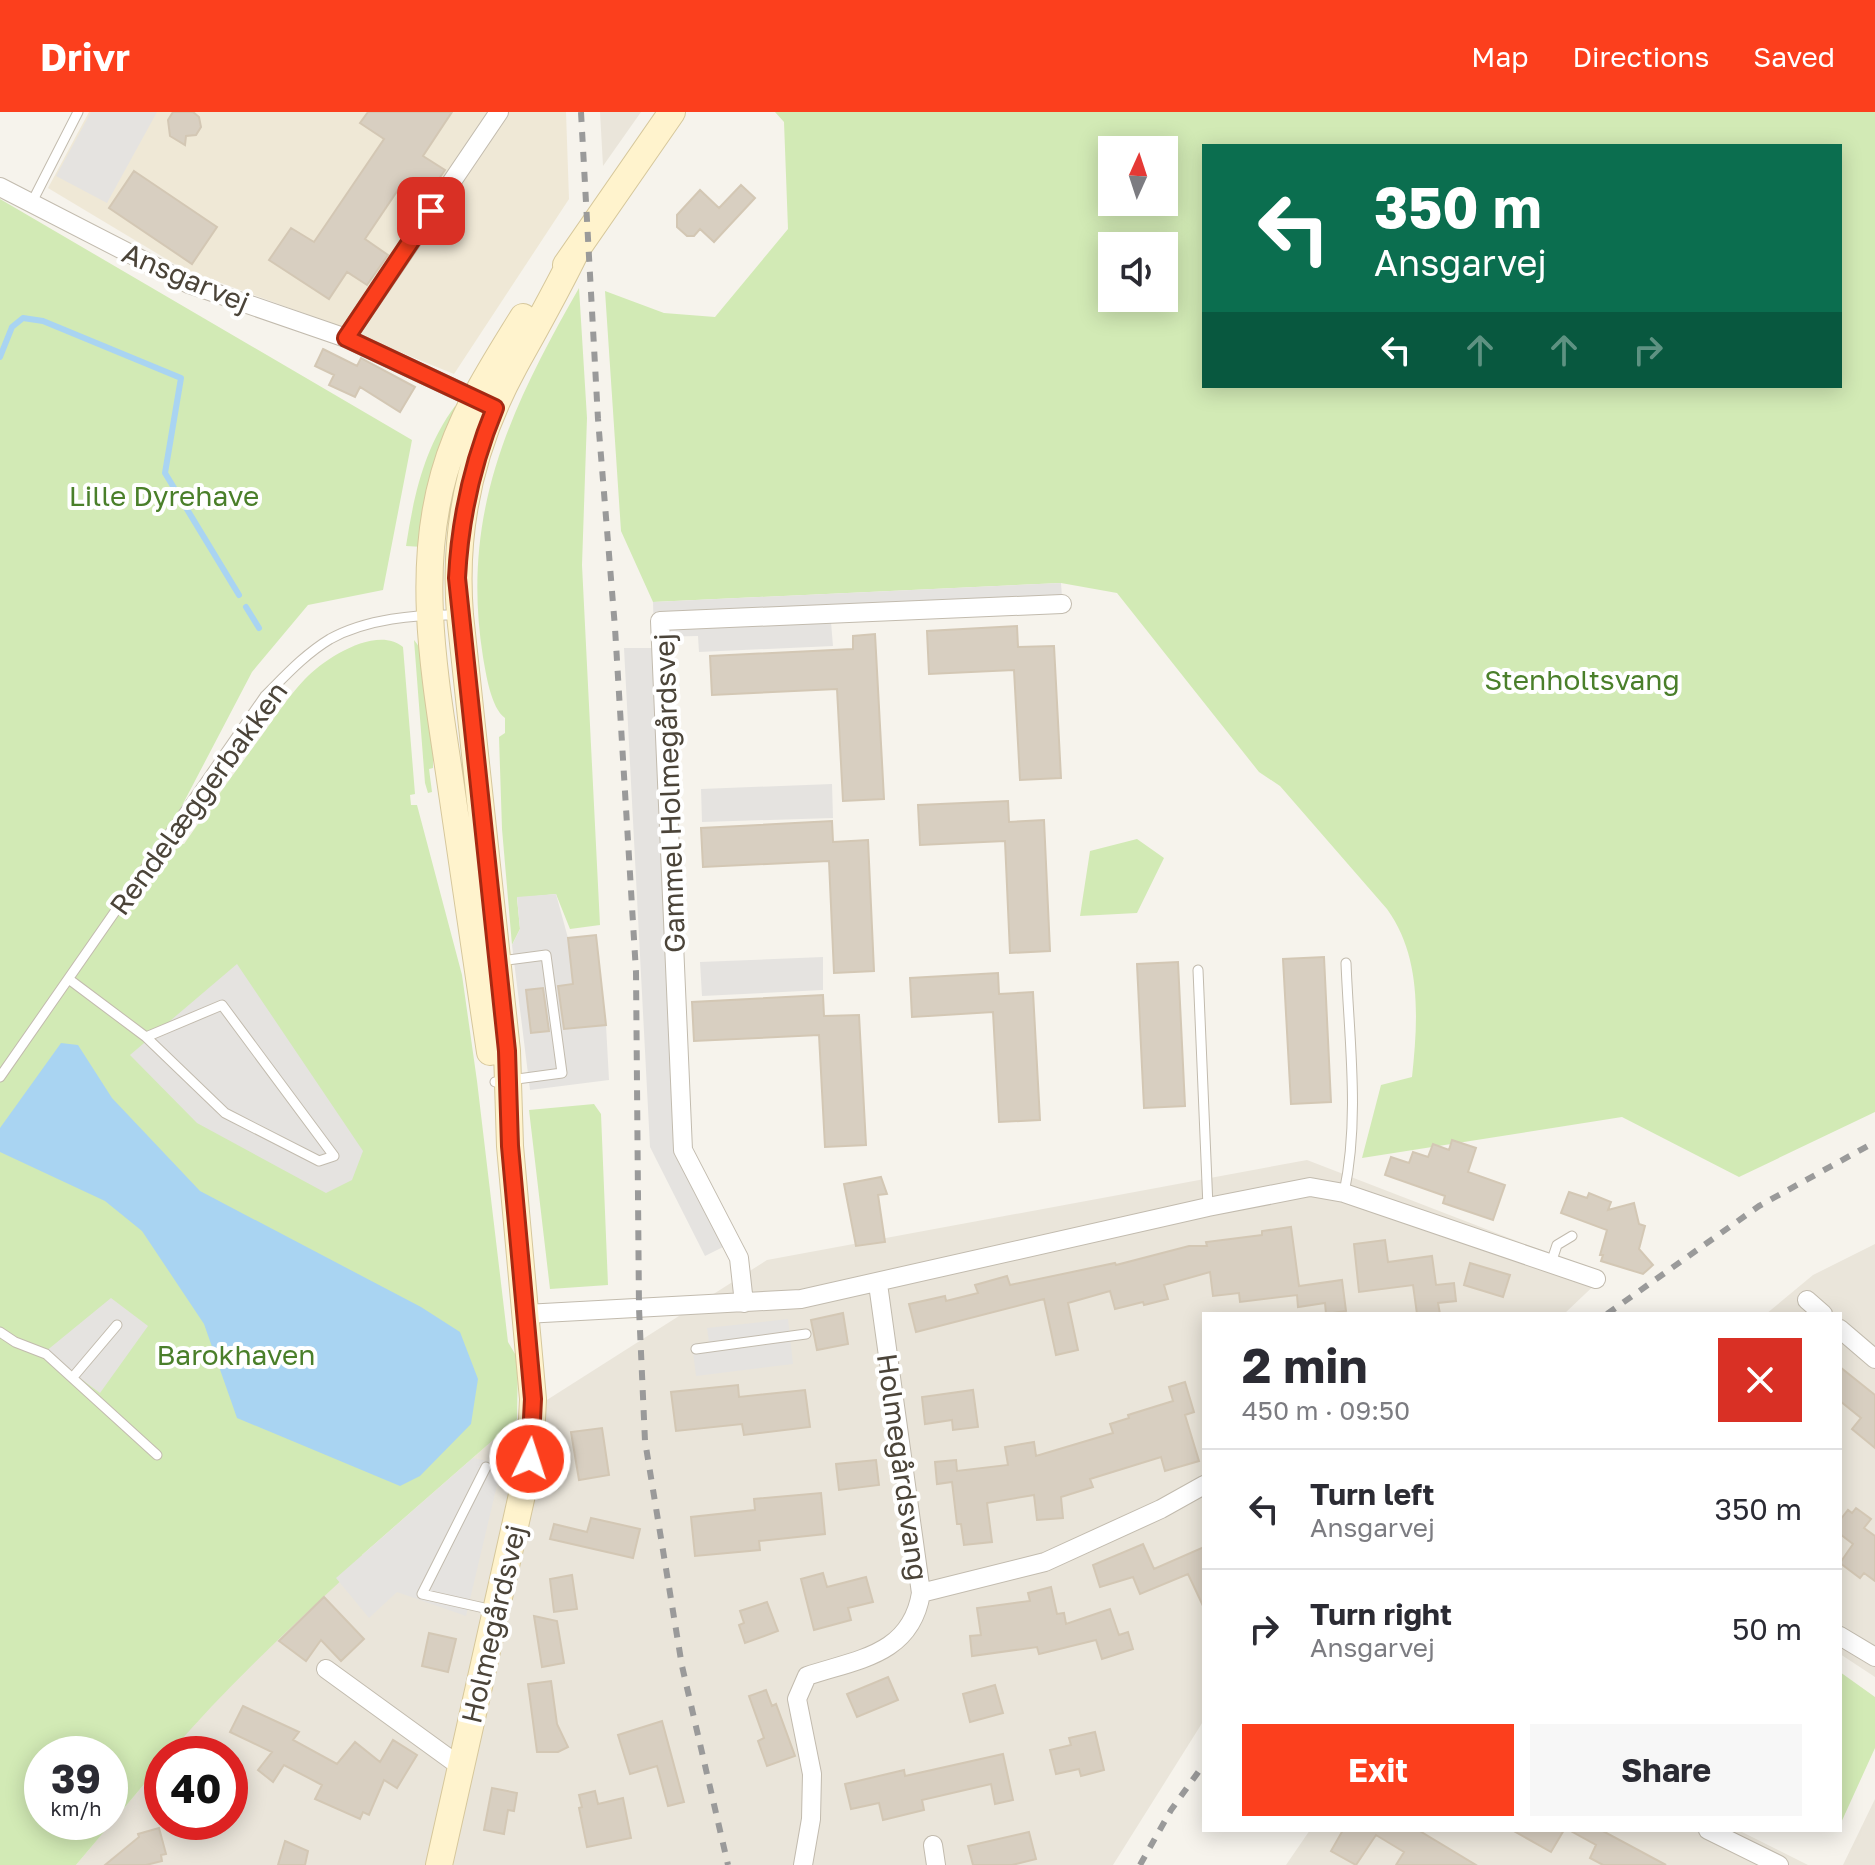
<!DOCTYPE html>
<html lang="en">
<head>
<meta charset="utf-8">
<style>
	:root { --surface:#fff; --page:#f7f7f7; --text:#2b2b33; --muted:#7c7c81; --line:#e1e1e2; --accent:#fc3f1d }
	body { margin:0; font-family:"Golos Text",sans-serif; background:var(--page); color:var(--text); height:100vh; display:flex; flex-direction:column; font-size:30px; white-space:nowrap }
	* { box-sizing:border-box; margin:0 }
	p { font-size:26px; color:var(--muted) }
	.icon { flex:none; width:44px; height:44px; fill:none; stroke:currentColor; stroke-width:2; stroke-linecap:round; stroke-linejoin:round }
	.map { position:relative; flex:1; overflow:hidden }
	.drawer { position:absolute; left:1202px; top:1200px; width:640px; height:520px; display:flex; flex-direction:column; background:var(--surface); border-radius:0px; box-shadow:0 4px 20px #0003 }
	.drawer>* { flex:none }
	.top-card { position:absolute; left:1202px; top:32px; width:640px; height:244px; border-radius:0px; box-shadow:0 4px 20px #0003; background:#0b6e4f; color:#fff; overflow:hidden }
	.needle { width:52px; rotate:3deg }
	.controls { position:absolute; left:1098px; top:24px; display:grid; gap:16px }
	.controls a { display:grid; place-items:center; width:80px; height:80px; border-radius:0px; background:var(--surface); box-shadow:0 4px 20px #0003; font-size:40px }
	.speed { position:absolute; left:24px; top:1624px; display:flex; gap:16px; font-size:40px; font-weight:700; text-align:center }
	.speed>* { display:grid; place-content:center; width:104px; height:104px; border-radius:50%; background:var(--surface); box-shadow:0 4px 20px #0003; line-height:1 }
	.speed small { font-size:20px; font-weight:400 }
	.speed .limit { border:12px solid #d22; background:#fff; color:#111 }
	.pin { position:absolute; display:grid; place-items:center; width:68px; height:68px; color:#fff; margin:-34px; border-radius:16px; box-shadow:0 4px 12px #0006 }
	.me { position:absolute; width:88px; margin:-44px; rotate:4deg; stroke-linejoin:round; filter:drop-shadow(0 0 6px #0008) }
	.turn { display:flex; align-items:center; gap:28px; height:168px; padding:0 40px; font-size:36px }
	.turn .icon { width:104px; height:104px; stroke-width:2.5 }
	.turn b { display:block; font-size:56px; line-height:68px }
	.lanes { display:flex; align-items:center; height:76px; padding:0 40px; background:#0003; justify-content:center; gap:40px; direction:ltr }
	.lanes .off { opacity:.35 }
	.round { display:grid; place-items:center; flex:none; width:84px; height:84px; border-radius:0px; background:var(--page) }
	.summary { display:flex; align-items:center; justify-content:space-between; height:136px; padding:0 40px }
	h1 { font-size:48px; font-weight:700; line-height:60px }
	.primary-button { display:flex; gap:16px; margin-top:auto; padding:16px 40px }
	.primary-button a { flex:1; height:92px; border-radius:0px; background:var(--accent); color:#fff; font-size:32px; font-weight:700; line-height:92px; text-align:center }
	.primary-button a+a { background:var(--page); color:var(--text) }
	ul { padding:0; list-style:none }
	li { display:flex; align-items:center; gap:24px; height:120px; padding:0 40px; border-top:2px solid var(--line) }
	li div { flex:1 }
	li b { display:block; font-size:30px }
	li em { font-style:normal }
	header { display:flex; align-items:center; gap:48px; box-sizing:border-box; height:112px; padding:0 40px; background:var(--accent); color:#fff }
	header strong { font-size:38px }
	nav { display:flex; gap:44px; margin-inline-start:auto; font-size:28px }
	.map>svg:first-child { display:block }
	.residential { fill:#eae5da }
	.education { fill:#efe8d6 }
	.green { fill:#d2eab5; fill-rule:evenodd }
	.parking { fill:#e5e3e0 }
	.water { fill:#a9d4f2 }
	.lines { fill:none; stroke-linecap:round; stroke-linejoin:round }
	.stream { stroke:#a9d4f2; stroke-width:6 }
	.building { fill:#d8cfc1; stroke:#d3c7b4; stroke-width:2 }
	.lane-casing { stroke:#c2bbae; stroke-width:11 }
	.street-casing { stroke:#c2bbae; stroke-width:20 }
	.secondary-casing { stroke:#d6c79b; stroke-width:28 }
	.lane { stroke:#fff; stroke-width:9 }
	.street { stroke:#fff; stroke-width:18 }
	.secondary { stroke:#fff3cd; stroke-width:26 }
	.rail { stroke:#9a9a9a; stroke-width:6; stroke-dasharray:10 10; stroke-linecap:butt }
	.route-casing { stroke:#a42913; stroke-width:20 }
	.route { stroke:#fc3f1d; stroke-width:14 }
	.labels { text-anchor:middle; dominant-baseline:central; stroke-width:8; stroke-linejoin:round; paint-order:stroke }
	.street-label { font-size:28px; fill:#4b4439; stroke:#fff }
	.park-label { font-size:28px; fill:#4a7f2a; stroke:#fff }
</style>
</head>
<body>
<header>
<strong>Drivr</strong>
<nav><a>Map</a><a>Directions</a><a>Saved</a></nav>
</header>
<div class="map">
<svg width="1875" height="1753" viewBox="0 0 1875 1753">
	<rect width="100%" height="100%" fill="#f6f3ec"/>
	<path class="residential" d="M 600,0 L 641,0 L 603,54 Z
		M 1307,1048 L 1605,1163 L 1564,1202 L 1204,1202 L 1204,1608 L 1113,1753 L 76,1753 L 162,1651 L 162,1710 L 230,1710 L 230,1642 L 169,1642 L 203,1602 L 336,1466 L 517,1307 L 767,1148 Z
		M 1875,1132 L 1875,1565 L 1840,1542 L 1840,1202 L 1766,1202 L 1813,1163 Z
		M 1875,1687 L 1875,1753 L 1843,1753 Z
		M 1310,1718 L 1738,1718 L 1808,1753 L 1286,1753 Z"/>
	<path class="education" d="M 89,0 L 566,0 L 569,87 L 454,262 L 311,204 L 183,157 L 48,76 Z"/>
	<path class="green" d="M 775,0 L 1875,0 L 1875,1000 L 1739,1065 L 1622,1005 L 1362,1046 L 1381,973 L 1412,965 C 1418,909 1422,845 1387,797 L 1280,674 L 1259,660 L 1117,481 L 1061,471 L 653,490 L 621,419 L 605,179 L 664,201 L 715,205 L 788,117 L 784,10 ZM 1204,34 L 1840,34 L 1840,274 L 1204,274 ZM 1112,38 L 1164,38 L 1164,90 L 1112,90 ZM 1112,134 L 1164,134 L 1164,186 L 1112,186 Z
		M 0,87 L 412,328 L 383,478 L 308,493 L 252,560 L 164,728 L 184,732 C 209,696 234,661 260,626 C 274,606 289,584 305,567 C 325,546 377,513 403,535 L 415,682 L 410,683 L 411,693 L 417,693 L 462,863 L 477,969 L 508,1230 L 518,1247 L 517,1307 L 362,1443 L 364,1447 C 297,1510 229,1571 169,1642 L 162,1642 L 162,1651 L 76,1753 L 0,1753 ZM 42,1642 L 110,1642 L 110,1710 L 42,1710 Z
		M 579,176 L 587,306 L 582,453 L 600,813 L 570,817 L 556,782 L 517,786 L 520,817 L 512,833 L 502,717 L 499,625 L 505,621 L 505,606 C 491,596 486,562 483,545 C 460,401 510,297 579,176 Z
		M 455,294 L 456,299 L 423,435 L 406,434 C 414,383 424,336 455,294 Z
		M 414,528 C 435,551 433,625 433,656 L 429,657 L 432,680 L 428,681 L 425,671 Z
		M 1137,727 L 1164,746 L 1137,801 L 1080,804 L 1090,739 Z
		M 594,992 L 601,1002 L 608,1173 L 550,1177 L 529,998 Z
		M 1840,1560 L 1875,1585 L 1875,1636 L 1840,1713 Z"/>
	<path class="parking" d="M 91,0 L 157,0 L 107,91 L 56,64 Z
		M 1061,471 L 1063,500 L 831,510 L 833,534 L 699,540 L 698,524 L 654,525 L 653,490 Z
		M 624,536 L 661,536 L 683,1038 L 731,1131 L 705,1144 L 650,1035 Z
		M 832,672 L 833,706 L 702,710 L 701,677 Z
		M 556,782 L 568,826 L 578,915 L 606,913 L 609,968 L 530,978 L 512,833 L 520,817 L 517,785 Z
		M 823,845 L 823,878 L 702,884 L 700,850 Z
		M 237,852 L 363,1039 L 352,1068 L 326,1081 L 197,1011 L 130,943 Z
		M 111,1186 L 148,1214 L 100,1281 L 45,1240 Z
		M 788,1207 L 793,1252 L 696,1264 L 692,1232 L 709,1230 L 707,1216 Z
		M 473,1346 L 502,1352 L 466,1504 L 397,1480 L 369,1506 L 336,1466 Z"/>
	<path class="water" d="M 61,931 L 78,933 L 112,986 L 200,1079 L 421,1195 L 460,1220 L 478,1267 L 471,1312 L 420,1364 L 400,1374 L 237,1306 L 204,1212 L 142,1119 L 105,1089 L 0,1040 L 0,1016 Z"/>
	<g class="lines">
		<path class="stream" d="M 0,245 L 12,215 L 23,206 L 43,209 L 181,266 L 165,361 L 239,483
			M 246,495 L 259,516"/>
	</g>
	<path class="building" d="M 173,0 L 193,0 L 199,5 L 201,15 L 196,23 L 186,24 L 185,33 L 170,24 L 168,8 Z
		M 368,0 L 452,0 L 423,44 L 445,58 L 427,84 L 404,69 L 365,127 L 388,143 L 367,173 L 347,160 L 329,187 L 269,148 L 291,116 L 314,130 L 384,27 L 360,11 Z
		M 134,59 L 217,115 L 192,152 L 109,96 Z
		M 741,73 L 755,86 L 714,130 L 700,117 L 694,124 L 687,124 L 677,115 L 677,103 L 700,78 L 719,96 Z
		M 323,237 L 357,254 L 361,246 L 415,275 L 400,300 L 360,275 L 355,285 L 329,273 L 334,263 L 315,254 Z
		M 1017,514 L 1018,535 L 1054,534 L 1061,666 L 1020,668 L 1014,558 L 929,562 L 927,519 Z
		M 875,522 L 884,687 L 843,689 L 837,577 L 712,583 L 710,544 L 853,537 L 853,524 Z
		M 1008,689 L 1009,710 L 1044,708 L 1050,839 L 1010,841 L 1005,729 L 920,733 L 918,693 Z
		M 832,709 L 833,730 L 868,728 L 874,859 L 834,861 L 829,749 L 703,755 L 701,716 Z
		M 596,823 L 606,913 L 564,917 L 558,874 L 573,872 L 568,826 Z
		M 1324,845 L 1331,990 L 1291,992 L 1283,847 Z
		M 1178,850 L 1185,994 L 1144,996 L 1137,852 Z
		M 998,861 L 999,882 L 1033,880 L 1040,1008 L 999,1010 L 993,900 L 912,905 L 910,866 Z
		M 543,876 L 549,919 L 531,921 L 526,878 Z
		M 823,883 L 824,904 L 859,903 L 866,1033 L 825,1035 L 819,923 L 694,929 L 692,890 Z
		M 1452,1028 L 1476,1036 L 1468,1060 L 1505,1073 L 1493,1108 L 1443,1091 L 1445,1084 L 1385,1063 L 1391,1045 L 1409,1051 L 1413,1040 L 1428,1045 L 1433,1032 L 1449,1038 Z
		M 881,1065 L 887,1082 L 878,1083 L 885,1130 L 856,1134 L 844,1072 Z
		M 1569,1080 L 1587,1086 L 1589,1081 L 1611,1090 L 1608,1098 L 1634,1091 L 1639,1112 L 1645,1114 L 1639,1137 L 1653,1153 L 1643,1162 L 1601,1149 L 1603,1143 L 1600,1143 L 1607,1118 L 1561,1101 Z
		M 1291,1115 L 1299,1174 L 1342,1168 L 1346,1199 L 1326,1202 L 1325,1191 L 1298,1195 L 1297,1183 L 1240,1190 L 1239,1181 L 1213,1184 L 1210,1160 L 1164,1173 L 1168,1187 L 1144,1193 L 1143,1190 L 1115,1197 L 1110,1179 L 1068,1191 L 1078,1238 L 1056,1243 L 1044,1187 L 916,1220 L 909,1192 L 945,1184 L 946,1189 L 978,1181 L 975,1173 L 1007,1164 L 1010,1173 L 1115,1151 L 1116,1153 L 1189,1134 L 1207,1134 L 1206,1130 L 1262,1123 L 1262,1119 Z
		M 1385,1128 L 1388,1150 L 1432,1144 L 1436,1173 L 1454,1171 L 1456,1189 L 1438,1191 L 1440,1202 L 1417,1202 L 1413,1173 L 1359,1180 L 1354,1132 Z
		M 1470,1151 L 1510,1163 L 1503,1185 L 1464,1173 Z
		M 843,1201 L 848,1232 L 817,1238 L 811,1208 Z
		M 1840,1255 L 1875,1283 L 1875,1336 L 1852,1317 L 1861,1306 L 1840,1289 Z
		M 1185,1270 L 1194,1300 L 1185,1303 L 1199,1349 L 1165,1359 L 1161,1345 L 1090,1367 L 1093,1375 L 1061,1385 L 1063,1406 L 1037,1408 L 1034,1383 L 987,1391 L 992,1430 L 964,1433 L 961,1412 L 957,1412 L 952,1370 L 937,1372 L 935,1350 L 956,1348 L 957,1359 L 1008,1353 L 1005,1335 L 1034,1330 L 1036,1344 L 1113,1321 L 1110,1312 L 1129,1306 L 1128,1303 L 1173,1289 L 1169,1275 Z
		M 738,1273 L 739,1285 L 805,1278 L 810,1315 L 744,1323 L 742,1312 L 676,1319 L 671,1280 Z
		M 973,1278 L 978,1315 L 953,1318 L 952,1308 L 925,1312 L 922,1285 Z
		M 602,1316 L 609,1363 L 579,1368 L 571,1320 Z
		M 876,1348 L 879,1373 L 839,1378 L 836,1352 Z
		M 821,1381 L 825,1422 L 759,1429 L 760,1438 L 695,1444 L 691,1405 L 755,1398 L 754,1387 Z
		M 1856,1396 L 1871,1407 L 1864,1416 L 1875,1424 L 1875,1469 L 1864,1461 L 1860,1466 L 1840,1451 L 1853,1432 L 1840,1422 L 1840,1408 L 1848,1398 L 1852,1401 Z
		M 591,1406 L 640,1417 L 633,1446 L 550,1427 L 554,1412 L 587,1420 Z
		M 1143,1432 L 1154,1457 L 1204,1435 L 1204,1496 L 1188,1462 L 1140,1482 L 1133,1465 L 1100,1475 L 1093,1453 Z
		M 823,1461 L 827,1475 L 866,1465 L 873,1490 L 848,1496 L 851,1508 L 814,1518 L 801,1467 Z
		M 572,1463 L 577,1497 L 554,1500 L 550,1467 Z
		M 1051,1475 L 1057,1502 L 1064,1501 L 1066,1512 L 1110,1497 L 1119,1523 L 1128,1520 L 1133,1537 L 1102,1547 L 1096,1528 L 1039,1542 L 1037,1535 L 972,1544 L 970,1524 L 981,1523 L 977,1496 L 1030,1489 L 1028,1481 Z
		M 324,1485 L 364,1527 L 341,1549 L 321,1528 L 306,1549 L 279,1529 Z
		M 767,1490 L 778,1519 L 745,1531 L 739,1513 L 744,1511 L 740,1499 Z
		M 534,1504 L 557,1509 L 564,1551 L 542,1555 Z
		M 429,1521 L 456,1527 L 448,1560 L 422,1554 Z
		M 888,1565 L 898,1588 L 857,1605 L 847,1582 Z
		M 551,1569 L 557,1612 L 568,1635 L 558,1640 L 537,1640 L 528,1572 Z
		M 995,1573 L 1003,1601 L 970,1610 L 963,1582 Z
		M 766,1578 L 772,1594 L 776,1592 L 795,1644 L 767,1654 L 758,1629 L 764,1626 L 749,1584 Z
		M 243,1594 L 299,1620 L 293,1628 L 337,1652 L 355,1630 L 380,1650 L 393,1628 L 417,1643 L 397,1676 L 384,1668 L 369,1703 L 363,1700 L 360,1707 L 315,1687 L 322,1673 L 284,1653 L 273,1670 L 258,1658 L 272,1640 L 230,1620 Z
		M 662,1609 L 684,1690 L 668,1694 L 657,1654 L 630,1662 L 618,1623 Z
		M 1095,1620 L 1104,1658 L 1081,1664 L 1079,1657 L 1056,1662 L 1050,1638 L 1071,1633 L 1069,1626 Z
		M 1003,1642 L 1013,1688 L 995,1692 L 991,1672 L 922,1688 L 924,1698 L 883,1708 L 879,1691 L 851,1697 L 845,1672 L 904,1658 L 905,1664 Z
		M 492,1676 L 517,1681 L 514,1699 L 508,1698 L 504,1722 L 484,1718 Z
		M 595,1679 L 598,1692 L 623,1686 L 631,1726 L 587,1735 L 579,1696 L 582,1695 L 579,1683 Z
		M 159,1716 L 166,1742 L 161,1743 L 162,1749 L 146,1753 L 105,1753 L 139,1725 L 138,1722 Z
		M 1343,1718 L 1418,1718 L 1476,1753 L 1396,1753 L 1404,1740 L 1376,1723 L 1356,1753 L 1331,1739 Z
		M 1512,1718 L 1564,1718 L 1551,1740 Z
		M 1569,1718 L 1601,1718 L 1666,1753 L 1603,1753 L 1590,1746 L 1596,1733 Z
		M 1029,1720 L 1036,1747 L 1012,1753 L 973,1753 L 968,1734 Z
		M 285,1729 L 308,1739 L 305,1753 L 278,1753 Z"/>
	<g class="lines">
		<g class="lane-casing">
			<path id="lane" d="M 31,92 L 78,0
				M 1198,858 L 1208,1095
				M 70,868 L 146,925 L 225,1001 L 319,1049 L 334,1044 L 222,893 L 146,925
				M 0,965 L 265,584 C 285,564 305,542 330,527 C 366,507 416,502 457,503
				M 495,970 L 562,961 L 546,843 L 501,849
				M 1344,1081 C 1360,1006 1349,927 1346,851
				M 1551,1151 L 1557,1133 L 1572,1124
				M 0,1220 L 15,1230 L 46,1242 L 157,1343
				M 696,1237 L 806,1222
				M 73,1265 L 117,1213
				M 486,1355 L 422,1482 L 493,1498"/>
		</g>
		<g class="street-casing">
			<path id="street" d="M 0,75 L 189,172 L 346,226 L 482,290
				M 346,226 L 499,0
				M 1807,1188 L 1823,1202
				M 744,1191 L 739,1146 L 683,1038 L 660,509 L 1062,492
				M 525,1202 L 801,1187 L 1208,1095 L 1310,1075 L 1344,1081 L 1596,1167
				M 1840,1217 L 1875,1247
				M 921,1481 L 1045,1450 L 1161,1397 L 1204,1373
				M 1840,1524 L 1875,1545
				M 326,1557 L 461,1655
				M 1708,1718 L 1779,1753
				M 933,1733 L 936,1753
				M 803,1753 L 811,1707 L 812,1662 L 797,1587 L 807,1564 C 858,1547 911,1543 921,1481 L 878,1172"/>
		</g>
		<g class="secondary-casing">
			<path id="secondary" d="M 566,153 L 672,0
				M 490,940 C 477,854 465,768 452,681 C 437,575 414,467 444,362 C 461,302 491,257 523,205
				M 439,1753 L 530,1347 L 533,1287 L 510,1034 L 507,939 L 460,503 C 453,416 472,332 514,255 C 535,217 556,180 575,141"/>
		</g>
		<use href="#lane" class="lane"/>
		<use href="#street" class="street"/>
		<use href="#secondary" class="secondary"/>
		<path class="rail" d="M 581,0 L 598,307 L 615,516 L 636,860 L 639,1196 L 645,1329 L 682,1554 L 728,1753
			M 1607,1202 L 1759,1094 L 1875,1030
			M 1140,1753 L 1171,1698 L 1204,1652"/>
	</g>
	<g class="lines">
		<g class="route-casing">
			<path id="route" d="M 431,99 L 346,226 L 495,296 C 472,352 460,405 457,466 L 507,939 L 510,1034 L 533,1287 L 530,1347"/>
		</g>
		<use href="#route" class="route"/>
	</g>
	<g class="labels">
		<g class="street-label">
			<text transform="translate(186 165) rotate(23)">Ansgarvej</text>
			<text transform="translate(669 681) rotate(-92)">Gammel Holmegårdsvej</text>
			<text transform="translate(198 686) rotate(-54)">Rendelæggerbakken</text>
			<text transform="translate(903 1355) rotate(82)">Holmegårdsvang</text>
			<text transform="translate(493 1512) rotate(-77)">Holmegårdsvej</text>
		</g>
		<g class="park-label">
			<text x="164" y="383">Lille Dyrehave</text>
			<text x="1582" y="567">Stenholtsvang</text>
			<text x="236" y="1242">Barokhaven</text>
		</g>
	</g>
</svg>
<div class="controls">
<a><svg class="needle" viewBox="-14 -14 28 28"><path d="M0-13l5 13h-10z" fill="#e53935"/><path d="M0 13l5-13h-10z" fill="#7c7c81"/></svg></a>
<a><svg class="icon" aria-label="sound" viewBox="0 0 24 24"><path d="M4 9h4l5-4v14l-5-4H4zM17 9q2 3 0 6"/></svg></a>
</div>
<div class="speed"><div>39<small>km/h</small></div><div class="limit">40</div></div>
<div class="pin" style="left:431px;top:99px;background:#d93025"><svg class="icon" aria-label="arrive" viewBox="0 0 24 24"><path d="M6 21V4h12l-3 4 3 4H6"/></svg></div>
<svg class="me" style="left:530px;top:1347px" viewBox="-20 -20 40 40"><circle r="17" fill="#fc3f1d" stroke="#fff" stroke-width="3"/><path d="M0-11L8 9 0 5-8 9z" fill="#fff"/></svg>
<div class="top-card">
<div class="turn"><svg class="icon" aria-label="left" viewBox="0 0 24 24"><path d="M17 20v-9H6M10 6l-5 5 5 5"/></svg><div><b>350 m</b>Ansgarvej</div></div>
<div class="lanes"><svg class="icon" aria-label="left" viewBox="0 0 24 24"><path d="M17 20v-9H6M10 6l-5 5 5 5"/></svg><svg class="icon off" aria-label="ahead" viewBox="0 0 24 24"><path d="M12 20V5M6 11l6-6 6 6"/></svg><svg class="icon off" aria-label="ahead" viewBox="0 0 24 24"><path d="M12 20V5M6 11l6-6 6 6"/></svg><svg class="icon off" aria-label="right" viewBox="0 0 24 24"><path d="M7 20v-9h11M14 6l5 5-5 5"/></svg></div>
</div>
<section class="drawer">
<div class="summary"><div><h1>2 min</h1><p>450 m · 09:50</p></div><a class="round" style="background:#d93025;color:#fff"><svg class="icon" aria-label="close" viewBox="0 0 24 24"><path d="M6 6l12 12M18 6L6 18"/></svg></a></div>
<ul>
<li><svg class="icon" aria-label="left" viewBox="0 0 24 24"><path d="M17 20v-9H6M10 6l-5 5 5 5"/></svg><div><b>Turn left</b><p>Ansgarvej</p></div><em>350 m</em></li>
<li><svg class="icon" aria-label="right" viewBox="0 0 24 24"><path d="M7 20v-9h11M14 6l5 5-5 5"/></svg><div><b>Turn right</b><p>Ansgarvej</p></div><em>50 m</em></li>
</ul>
<div class="primary-button"><a>Exit</a><a>Share</a></div>
</section>
</div>
</body>
</html>
